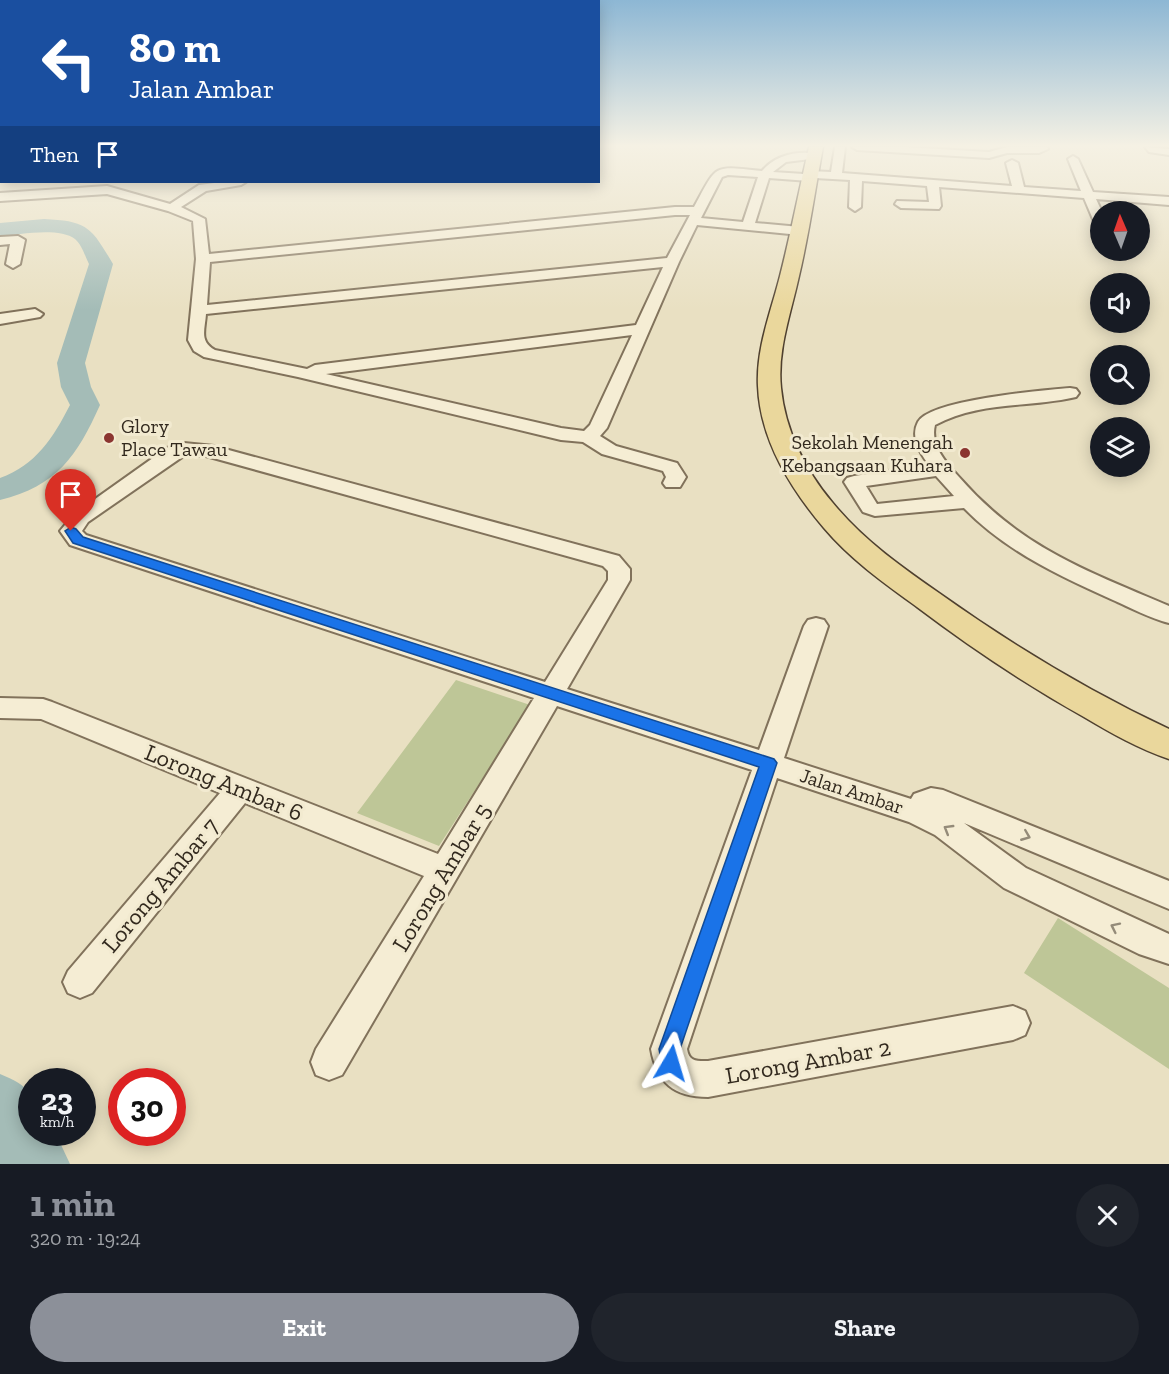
<!DOCTYPE html>
<html lang="en">
<head>
<meta charset="utf-8">
<style>
	:root { --surface:#171b24; --page:#20242c; --text:#f1f3f6; --muted:#9ea1a6; --accent:#8c9099 }
	body { margin:0; font-family:"Zilla Slab",serif; background:var(--page); color:var(--text); height:100vh; display:flex; flex-direction:column; font-size:22px; white-space:nowrap }
	* { box-sizing:border-box; margin:0 }
	p { font-size:20px; color:var(--muted) }
	.icon { flex:none; width:33px; height:33px; fill:none; stroke:currentColor; stroke-width:2; stroke-linecap:round; stroke-linejoin:round }
	.map { position:relative; height:1164px; overflow:hidden }
	.drawer { display:flex; flex-direction:column; background:var(--surface); flex:1 }
	.drawer>* { flex:none }
	.guide { position:absolute; left:0px; top:0px; width:600px; height:183px; box-shadow:0 3px 15px #0003; background:#1a4fa0; color:#fff; overflow:hidden }
	.needle { width:39px; rotate:358deg }
	.fabs { position:absolute; left:1090px; top:201px; display:grid; gap:12px }
	.fabs a { display:grid; place-items:center; width:60px; height:60px; border-radius:50%; background:var(--surface); box-shadow:0 3px 15px #0003; font-size:30px }
	.speed { position:absolute; left:18px; top:1068px; display:flex; gap:12px; font-size:30px; font-weight:700; text-align:center }
	.speed>* { display:grid; place-content:center; width:78px; height:78px; border-radius:50%; background:var(--surface); box-shadow:0 3px 15px #0003; line-height:1 }
	.speed small { font-size:15px; font-weight:400 }
	.speed .limit { border:9px solid #d22; background:#fff; color:#111 }
	.pin { position:absolute; display:grid; place-items:center; width:51px; height:51px; color:#fff; margin:-62px -26px; border-radius:50% 50% 50% 0; rotate:-45deg; box-shadow:0 0 6px #0007 }
	.pin .icon { rotate:45deg }
	.me { position:absolute; width:66px; margin:-33px; rotate:7deg; stroke-linejoin:round; filter:drop-shadow(0 0 4px #0008) }
	.turn { display:flex; align-items:center; gap:21px; height:126px; padding:0 30px; font-size:27px }
	.turn .icon { width:78px; height:78px; stroke-width:2.5 }
	.turn b { display:block; font-size:42px; line-height:51px }
	.then { display:flex; align-items:center; height:57px; padding:0 30px; background:#0003; gap:12px; font-size:22px }
	.round { display:grid; place-items:center; flex:none; width:63px; height:63px; border-radius:32px; background:var(--page) }
	.head { display:flex; align-items:center; justify-content:space-between; height:102px; padding:0 30px }
	h1 { font-size:36px; font-weight:800; line-height:45px; color:var(--accent) }
	.primary-button { display:flex; gap:12px; margin-top:auto; padding:12px 30px }
	.primary-button a { flex:1; height:69px; border-radius:36px; background:var(--accent); color:#fff; font-size:24px; font-weight:800; line-height:69px; text-align:center }
	.primary-button a+a { background:var(--page); color:var(--text) }
	.map>svg:first-child { display:block }
	.green { fill:#bec697 }
	.lines { fill:none; stroke-linecap:round; stroke-linejoin:round }
	.river { fill:#a4bcb7; fill-rule:evenodd }
	.minor-casing { stroke:#81725b; stroke-width:4 }
	.major-casing { stroke:#4f402f; stroke-width:3 }
	.minor { fill:#f5edd4; fill-rule:evenodd }
	.major { fill:#ead79c; fill-rule:evenodd }
	.oneway { stroke:#948b79 }
	.route { fill:#1a73e8; stroke:#114b97; stroke-width:1.5 }
	.poi-dot { fill:#8b3530; stroke:#f2ead0; stroke-width:2 }
	.labels { text-anchor:middle; dominant-baseline:central; stroke-width:6; stroke-linejoin:round; paint-order:stroke }
	.poi-label { font-size:20px; fill:#32291e; stroke:#f2ead0; text-anchor:start }
	.street-label { font-size:20px; fill:#32291e; stroke:#f2ead0 }
	.near-street-label { font-size:24px; fill:#32291e; stroke:#f2ead0 }
</style>
</head>
<body>
<div class="map">
<svg width="1169" height="1164" viewBox="0 0 1169 1164">
	<rect width="100%" height="100%" fill="#e9e0c2"/>
	<path class="green" d="M 456,680 L 530,705 L 439,846 L 357,813 Z
		M 1058,918 L 1169,988 L 1169,1069 L 1024,973 Z"/>
	<g class="lines">
		<path class="river" d="M 0,151 L 2,151 L 2,163 L 0,163 Z
			M 44,219 C 88,221 91,227 113,264 L 85,363 L 91,387 L 100,405 C 77,456 57,486 0,500 L 0,478 C 36,465 53,438 70,405 L 61,387 L 57,363 L 89,264 C 85,256 82,245 75,239 C 60,227 18,234 0,237 L 0,223 Z
			M 0,1074 C 37,1089 32,1096 32,1132 L 55,1132 L 70,1164 L 0,1164 Z"/>
		<g class="minor-casing">
			<path id="minor" d="M 835,147 L 845,147 L 842,173 L 1012,186 L 1006,163 L 1012,160 L 1018,163 L 1024,187 L 1081,191 L 1068,159 L 1073,156 L 1078,159 L 1093,192 L 1169,197 L 1169,205 L 1096,199 L 1102,212 L 1101,228 L 1095,224 L 1084,198 L 939,187 L 941,206 L 939,209 L 901,208 L 895,204 L 897,201 L 929,202 L 927,186 L 862,181 L 861,207 L 855,211 L 849,207 L 850,180 L 815,178 L 809,181 L 769,178 L 755,223 L 800,227 L 806,231 L 800,235 L 697,225 L 679,262 L 607,428 L 600,436 L 616,446 L 677,463 L 686,477 L 680,487 L 666,487 L 663,483 L 666,477 L 663,471 L 602,454 L 583,442 L 561,440 L 298,377 L 204,357 L 194,351 L 188,340 L 196,259 L 193,221 L 168,211 L 107,194 L 0,201 L 0,193 L 107,186 L 170,204 L 199,185 L 222,182 L 246,182 L 241,185 L 206,191 L 181,207 L 205,219 L 209,254 L 675,207 L 694,207 C 718,163 712,166 762,171 C 775,155 798,150 818,154 L 818,158 L 786,162 L 773,172 L 804,174 L 810,171 L 831,172 ZM 728,175 L 758,177 L 743,222 L 701,218 L 722,177 ZM 675,215 L 690,215 L 667,258 L 207,305 L 210,262 ZM 663,267 L 636,325 L 315,365 L 307,369 L 215,350 C 199,341 205,330 206,314 ZM 632,335 L 590,425 L 584,431 L 561,428 L 326,374 Z
				M 852,147 L 905,147 L 989,152 L 1007,147 L 1047,147 L 1048,149 L 1039,153 L 1007,153 L 989,158 L 857,150 Z
				M 1145,147 L 1169,149 L 1169,155 L 1149,152 Z
				M 0,170 L 2,170 L 0,177 Z
				M 18,236 L 25,240 L 20,264 L 13,268 L 6,264 L 10,244 L 0,245 L 0,237 Z
				M 35,309 L 43,314 L 40,317 L 0,324 L 0,314 Z
				M 1070,388 L 1076,389 L 1079,393 L 1076,397 C 1029,408 979,401 935,425 C 930,445 946,463 959,477 C 1021,548 1085,570 1169,606 L 1169,623 C 1150,618 1131,608 1113,600 C 1059,576 1006,551 964,508 L 875,516 L 863,512 L 844,482 L 847,478 L 854,476 L 929,465 C 920,453 910,437 918,422 C 929,400 1044,390 1070,388 ZM 936,476 L 954,496 L 877,504 L 866,486 Z
				M 184,443 L 214,446 L 619,556 L 630,569 L 630,580 L 567,689 L 759,750 L 804,626 L 808,620 L 816,618 L 824,620 L 828,626 L 784,758 L 911,799 L 914,794 L 931,788 L 943,790 L 1169,881 L 1169,909 L 964,823 L 1026,868 L 1169,934 L 1169,964 L 1139,954 L 1004,888 L 935,835 L 909,822 L 777,778 L 687,1049 C 689,1062 697,1061 708,1061 L 1013,1006 L 1025,1011 L 1030,1023 L 1025,1035 L 1013,1040 L 708,1097 C 674,1097 657,1083 651,1049 L 752,770 L 557,706 L 342,1075 L 329,1080 L 316,1075 L 311,1062 L 316,1049 L 424,876 L 245,803 L 92,993 L 80,998 L 68,993 L 63,982 L 68,971 L 220,793 L 41,719 L 0,718 L 0,698 L 43,699 L 52,702 L 438,854 L 534,698 L 70,545 L 60,531 L 74,514 L 167,448 ZM 185,455 L 206,456 L 603,566 L 608,571 L 608,580 L 545,682 L 86,535 L 82,531 L 88,522 Z"/>
		</g>
		<g class="major-casing">
			<path id="major" d="M 809,147 L 823,147 C 815,190 809,234 799,276 C 791,313 777,350 781,388 C 785,430 805,470 832,502 C 862,539 900,566 939,593 C 1012,645 1088,691 1169,729 L 1169,759 C 1139,749 1111,733 1084,717 C 1025,684 970,647 917,607 C 884,583 850,559 824,528 C 790,488 760,440 758,386 C 756,348 771,312 780,276 C 791,233 799,190 809,147 Z"/>
		</g>
		<use href="#minor" class="minor"/>
		<use href="#major" class="major"/>
	</g>
	<defs><path id="oneway-chevron" d="M-2-3.5L2.5 0L-2 3.5" fill="none" stroke-width="1.6" stroke-linecap="round" stroke-linejoin="round" transform="scale(1.5)"/></defs>
	<g class="oneway">
		<use href="#oneway-chevron" transform="translate(948 829) rotate(-149)"/>
		<use href="#oneway-chevron" transform="translate(1026 836) rotate(22)"/>
		<use href="#oneway-chevron" transform="translate(1115 927) rotate(-154)"/>
	</g>
	<linearGradient id="sky" x2="0" y2="1"><stop stop-color="#8db7d4"/><stop offset="0.47" stop-color="#f5f1e4"/><stop offset="1" stop-color="#f5f1e4" stop-opacity="0"/></linearGradient>
	<rect width="1169" height="310" fill="url(#sky)"/>
	<path class="route" d="M 71,527 L 76,529 L 83,537 L 774,759 L 777,763 L 680,1049 L 682,1063 L 678,1070 L 671,1073 L 663,1070 L 659,1049 L 759,767 L 73,543 L 65,531 Z"/>
	<g class="poi-dot">
		<circle cx="109" cy="438" r="6"/>
		<circle cx="965" cy="453" r="6"/>
	</g>
	<g class="labels">
		<g class="poi-label">
			<text x="121" y="426">Glory<tspan x="121" dy="23">Place Tawau</tspan></text>
			<text x="953" y="442" text-anchor="end">Sekolah Menengah<tspan x="953" dy="23">Kebangsaan Kuhara</tspan></text>
		</g>
		<g class="street-label">
			<text transform="translate(852 791) rotate(18)">Jalan Ambar</text>
		</g>
		<g class="near-street-label">
			<text transform="translate(224 782) rotate(22)">Lorong Ambar 6</text>
			<text transform="translate(441 877) rotate(-59)">Lorong Ambar 5</text>
			<text transform="translate(160 885) rotate(-50)">Lorong Ambar 7</text>
			<text transform="translate(808 1061) rotate(-10)">Lorong Ambar 2</text>
		</g>
	</g>
</svg>
<div class="fabs">
<a><svg class="needle" viewBox="-14 -14 28 28"><path d="M0-13l5 13h-10z" fill="#e53935"/><path d="M0 13l5-13h-10z" fill="#9ea1a6"/></svg></a>
<a><svg class="icon" aria-label="sound" viewBox="0 0 24 24"><path d="M4 9h4l5-4v14l-5-4H4zM17 9q2 3 0 6"/></svg></a>
<a><svg class="icon" aria-label="search" viewBox="0 0 24 24"><circle cx="10" cy="10" r="6"/><path d="M15 15l6 6"/></svg></a>
<a><svg class="icon" aria-label="layers" viewBox="0 0 24 24"><path d="M12 4l9 5-9 5-9-5zM3 14l9 5 9-5"/></svg></a>
</div>
<div class="speed"><div>23<small>km/h</small></div><div class="limit">30</div></div>
<div class="pin" style="left:71px;top:531px;background:#d93025"><svg class="icon" aria-label="arrive" viewBox="0 0 24 24"><path d="M6 21V4h12l-3 4 3 4H6"/></svg></div>
<svg class="me" style="left:671px;top:1063px" viewBox="-20 -20 40 40"><path d="M0-17L14 15 0 8-14 15z" fill="#1a73e8" stroke="#fff" stroke-width="4"/></svg>
<div class="guide">
<div class="turn"><svg class="icon" aria-label="left" viewBox="0 0 24 24"><path d="M17 20v-9H6M10 6l-5 5 5 5"/></svg><div><b>80 m</b>Jalan Ambar</div></div>
<div class="then">Then<svg class="icon" aria-label="arrive" viewBox="0 0 24 24"><path d="M6 21V4h12l-3 4 3 4H6"/></svg></div>
</div>
</div>
<section class="drawer">
<div class="head"><div><h1>1 min</h1><p>320 m · 19:24</p></div><a class="round"><svg class="icon" aria-label="close" viewBox="0 0 24 24"><path d="M6 6l12 12M18 6L6 18"/></svg></a></div>
<div class="primary-button"><a>Exit</a><a>Share</a></div>
</section>
</body>
</html>
